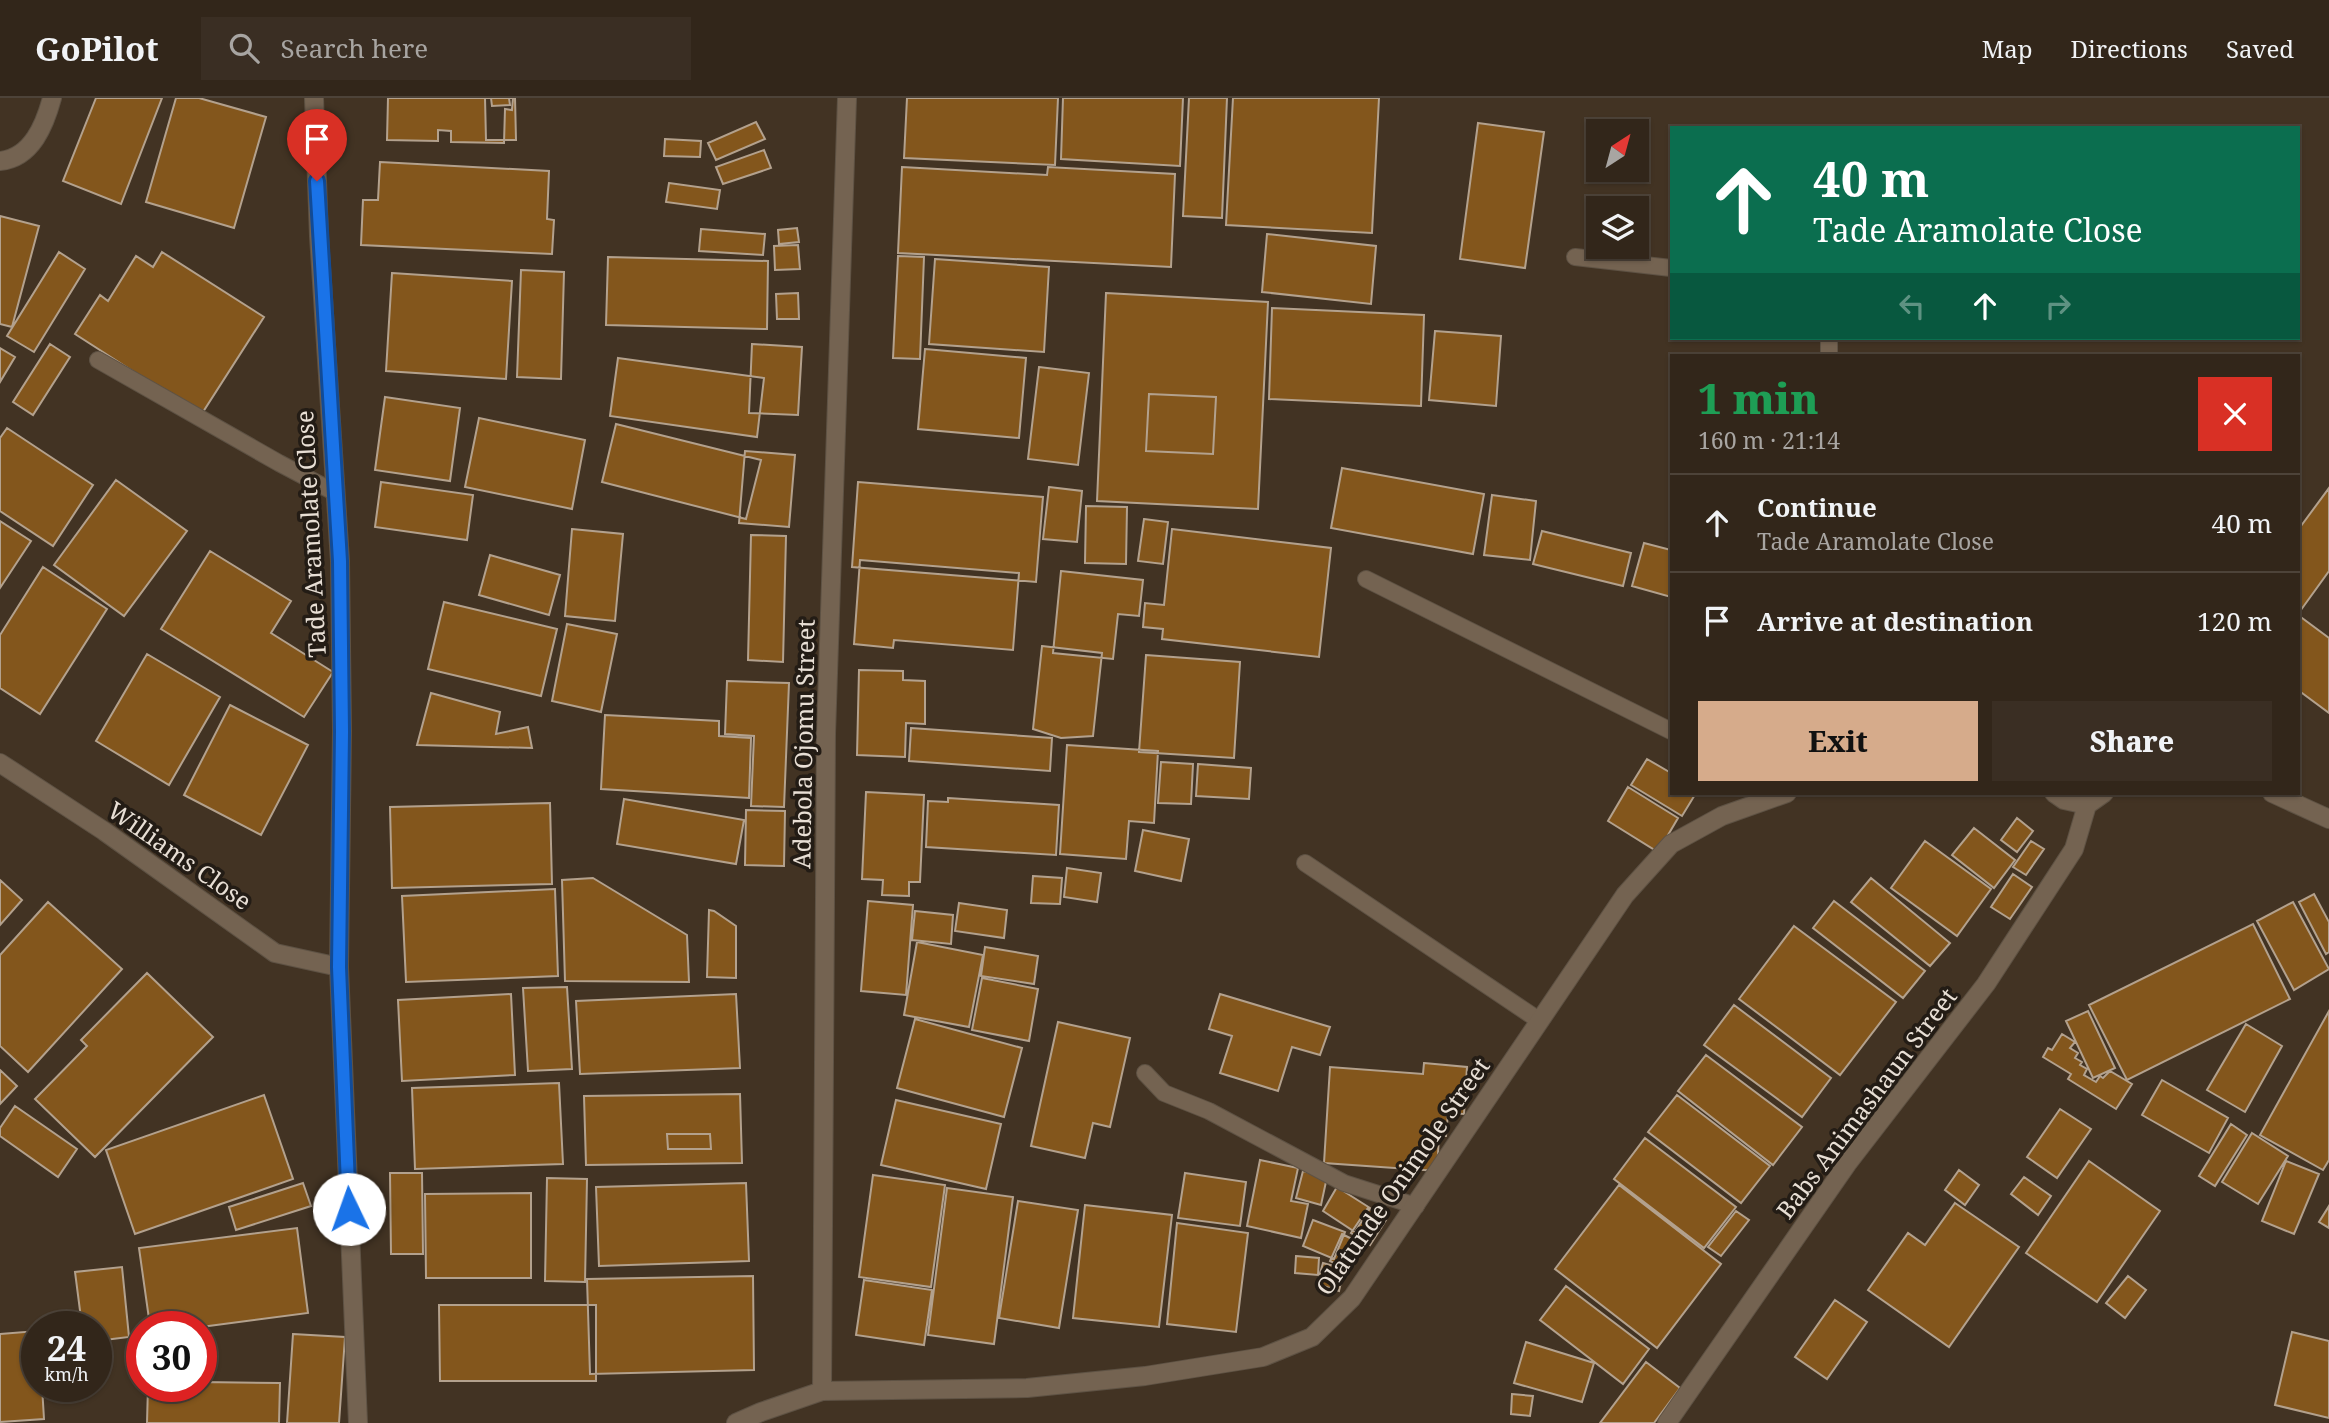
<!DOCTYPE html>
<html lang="en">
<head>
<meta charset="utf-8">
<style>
	:root { --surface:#32261a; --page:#3a2e23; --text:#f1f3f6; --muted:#a8a5a2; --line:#4d4339; --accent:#d6ab8b }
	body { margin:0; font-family:"Noto Serif",serif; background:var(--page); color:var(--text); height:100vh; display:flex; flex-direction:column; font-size:26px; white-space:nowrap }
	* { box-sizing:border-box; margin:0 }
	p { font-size:23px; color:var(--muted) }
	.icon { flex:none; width:38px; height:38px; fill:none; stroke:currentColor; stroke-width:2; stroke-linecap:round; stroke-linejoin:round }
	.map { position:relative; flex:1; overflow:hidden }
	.panel { position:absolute; left:1670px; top:256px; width:630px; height:441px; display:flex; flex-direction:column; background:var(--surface); border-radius:0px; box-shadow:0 2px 5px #0004,0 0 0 2px var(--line) }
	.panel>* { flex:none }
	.guide { position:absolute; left:1670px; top:28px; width:630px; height:214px; border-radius:0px; box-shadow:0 2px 5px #0004,0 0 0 2px var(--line); background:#0b6e4f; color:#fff; overflow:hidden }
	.needle { width:46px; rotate:36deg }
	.fabs { position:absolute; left:1586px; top:21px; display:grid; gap:14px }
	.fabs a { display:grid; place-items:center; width:63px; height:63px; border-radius:0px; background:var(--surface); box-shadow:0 2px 5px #0004,0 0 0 2px var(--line); font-size:35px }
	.speed { position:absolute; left:21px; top:1213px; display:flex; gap:14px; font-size:35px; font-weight:700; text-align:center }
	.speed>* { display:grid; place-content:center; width:91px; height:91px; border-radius:50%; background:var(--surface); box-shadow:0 2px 5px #0004,0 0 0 2px var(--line); line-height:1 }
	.speed small { font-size:18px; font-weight:400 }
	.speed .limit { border:10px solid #d22; background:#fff; color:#111 }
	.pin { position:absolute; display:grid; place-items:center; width:60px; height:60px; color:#fff; margin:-72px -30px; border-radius:50% 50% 50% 0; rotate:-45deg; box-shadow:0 0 7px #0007 }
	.pin .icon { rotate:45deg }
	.me { position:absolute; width:77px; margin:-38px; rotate:357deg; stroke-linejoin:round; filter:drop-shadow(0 0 5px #0008) }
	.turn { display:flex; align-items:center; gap:24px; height:147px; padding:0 28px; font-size:32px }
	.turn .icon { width:91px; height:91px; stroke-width:2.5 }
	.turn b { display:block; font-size:49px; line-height:60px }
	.lanes { display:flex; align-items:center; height:66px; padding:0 28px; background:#0003; justify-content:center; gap:35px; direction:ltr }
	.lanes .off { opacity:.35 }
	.round { display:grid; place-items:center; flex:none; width:74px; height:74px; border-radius:0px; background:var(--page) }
	.head { display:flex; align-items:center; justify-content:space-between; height:119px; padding:0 28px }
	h1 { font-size:42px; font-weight:800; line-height:52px; color:#1e9e55 }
	.button { display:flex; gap:14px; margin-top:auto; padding:14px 28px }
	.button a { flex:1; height:80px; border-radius:0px; background:var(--accent); color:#111; font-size:28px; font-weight:800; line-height:80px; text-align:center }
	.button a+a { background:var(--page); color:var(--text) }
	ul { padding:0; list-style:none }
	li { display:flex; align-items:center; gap:21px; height:98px; padding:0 28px; border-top:2px solid var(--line) }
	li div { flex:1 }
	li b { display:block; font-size:26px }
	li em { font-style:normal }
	header { display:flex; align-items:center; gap:42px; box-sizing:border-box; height:98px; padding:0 35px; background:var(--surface); border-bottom:2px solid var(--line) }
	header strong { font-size:33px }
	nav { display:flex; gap:38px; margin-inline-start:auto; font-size:24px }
	.search { width:490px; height:63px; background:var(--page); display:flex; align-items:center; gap:18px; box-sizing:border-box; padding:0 24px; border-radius:0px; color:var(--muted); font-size:26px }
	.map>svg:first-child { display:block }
	.building { fill:#83561c; stroke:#b3a18d; stroke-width:2; fill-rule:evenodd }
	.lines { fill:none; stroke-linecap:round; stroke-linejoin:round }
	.service-casing { stroke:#5e5244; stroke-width:18 }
	.minor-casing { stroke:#5e5244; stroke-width:20 }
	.secondary-casing { stroke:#5e5244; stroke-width:20 }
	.service { stroke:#746351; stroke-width:16 }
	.minor { stroke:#746351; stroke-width:18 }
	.secondary { stroke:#746351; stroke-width:18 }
	.route-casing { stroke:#114b97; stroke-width:18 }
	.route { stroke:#1a73e8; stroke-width:12 }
	.labels { text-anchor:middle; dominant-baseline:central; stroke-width:7; stroke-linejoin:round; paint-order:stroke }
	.street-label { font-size:24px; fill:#e8dfd5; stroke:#231c15 }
</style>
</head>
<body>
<header>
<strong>GoPilot</strong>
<div class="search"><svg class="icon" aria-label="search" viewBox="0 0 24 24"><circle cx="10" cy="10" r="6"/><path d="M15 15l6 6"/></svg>Search here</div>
<nav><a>Map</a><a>Directions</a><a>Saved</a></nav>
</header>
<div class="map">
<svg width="2329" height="1325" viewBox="0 0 2329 1325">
	<rect width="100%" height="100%" fill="#423323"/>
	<path class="building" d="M 96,0 L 162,0 L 121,106 L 63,83 Z
		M 176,0 L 199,0 L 266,19 L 234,130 L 146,104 Z
		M 388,0 L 513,0 L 512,12 L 505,11 L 504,45 L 451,44 L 451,33 L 438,32 L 438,43 L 387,42 Z
		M 485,0 L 491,0 L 492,8 L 510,7 L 509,0 L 515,0 L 516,42 L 486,42 Z
		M 907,0 L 1058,0 L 1055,67 L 904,60 Z
		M 1063,0 L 1183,0 L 1180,68 L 1061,61 Z
		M 1189,0 L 1227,0 L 1222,120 L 1183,118 Z
		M 1233,0 L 1379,0 L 1372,135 L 1226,127 Z
		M 756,24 L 765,41 L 716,62 L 708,45 Z
		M 1478,25 L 1544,34 L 1525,170 L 1460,161 Z
		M 665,41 L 701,43 L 700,59 L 664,58 Z
		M 764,52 L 771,70 L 723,86 L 716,69 Z
		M 380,64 L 549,73 L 547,121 L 554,122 L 552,156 L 361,147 L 363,102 L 378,102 Z
		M 902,69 L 1047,77 L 1048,69 L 1175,76 L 1171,169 L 898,155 Z
		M 669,85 L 720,92 L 717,111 L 666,104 Z
		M 0,118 L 39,128 L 12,229 L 0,226 Z
		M 797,130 L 799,144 L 779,146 L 778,132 Z
		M 701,131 L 765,136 L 763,157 L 699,153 Z
		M 1267,136 L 1376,148 L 1371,206 L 1262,194 Z
		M 798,147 L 800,171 L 775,172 L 774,148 Z
		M 59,154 L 85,171 L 34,254 L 7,238 Z
		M 162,154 L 264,219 L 201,317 L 75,236 L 100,197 L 108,203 L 136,158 L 153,169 Z
		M 898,158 L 924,159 L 920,261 L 893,260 Z
		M 608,159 L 768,163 L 767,231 L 606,227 Z
		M 935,161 L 1049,169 L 1044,254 L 929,246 Z
		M 521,172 L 564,174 L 561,281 L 517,279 Z
		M 392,175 L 512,183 L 506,281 L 386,273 Z
		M 798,195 L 799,221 L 777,221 L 776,196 Z
		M 1106,195 L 1268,204 L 1258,411 L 1097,403 ZM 1149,296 L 1216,299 L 1213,356 L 1146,353 Z
		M 1272,210 L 1424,217 L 1421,308 L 1269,301 Z
		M 1435,233 L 1501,238 L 1496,308 L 1429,302 Z
		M 50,246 L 70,259 L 33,317 L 13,304 Z
		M 752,246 L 802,249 L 798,317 L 749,315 Z
		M 0,250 L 15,259 L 0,284 Z
		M 925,251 L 1026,260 L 1019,340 L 918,331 Z
		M 618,260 L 764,280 L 757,339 L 610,318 Z
		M 1039,269 L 1089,275 L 1078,367 L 1028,361 Z
		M 1149,296 L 1216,299 L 1213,356 L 1146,353 Z
		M 385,299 L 460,310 L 450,383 L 375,372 Z
		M 479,320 L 585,342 L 572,411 L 465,389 Z
		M 616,326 L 761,362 L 746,421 L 602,384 Z
		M 7,330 L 93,387 L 53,448 L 0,413 L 0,340 Z
		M 745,353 L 795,357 L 789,429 L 739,425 Z
		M 1342,370 L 1484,396 L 1473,456 L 1331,430 Z
		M 116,382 L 187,433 L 124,518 L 54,467 Z
		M 381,384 L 473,397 L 467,442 L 375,429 Z
		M 858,384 L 1043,399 L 1036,484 L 852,469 Z
		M 1049,389 L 1082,393 L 1077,444 L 1043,441 Z
		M 2329,390 L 2329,473 L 2298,516 L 2298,432 Z
		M 1492,397 L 1536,403 L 1530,462 L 1484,457 Z
		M 1086,408 L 1127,409 L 1126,466 L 1085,465 Z
		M 1144,421 L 1168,424 L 1163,466 L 1138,463 Z
		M 0,423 L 31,443 L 0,490 Z
		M 572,431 L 623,436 L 615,523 L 565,518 Z
		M 1172,431 L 1331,450 L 1319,559 L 1162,541 L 1163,531 L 1143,529 L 1145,505 L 1164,507 Z
		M 1542,433 L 1631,455 L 1623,488 L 1533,466 Z
		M 751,437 L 786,438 L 783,564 L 748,562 Z
		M 1644,445 L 1671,452 L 1671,499 L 1632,488 Z
		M 210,453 L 291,503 L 271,535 L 333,574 L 304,619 L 161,531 Z
		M 490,457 L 560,477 L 549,517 L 479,497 Z
		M 860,462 L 1019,475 L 1013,552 L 894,542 L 893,550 L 854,546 Z
		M 43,469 L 107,511 L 40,616 L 0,590 L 0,537 Z
		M 1061,473 L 1143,482 L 1139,518 L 1118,516 L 1113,561 L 1053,555 Z
		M 444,504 L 557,531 L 541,598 L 428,571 Z
		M 2298,517 L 2329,540 L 2329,615 L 2298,592 Z
		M 567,526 L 617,536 L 601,614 L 552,603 Z
		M 1042,548 L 1102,555 L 1093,638 L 1061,640 L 1033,631 Z
		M 147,556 L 220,599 L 169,687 L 96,643 Z
		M 1146,557 L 1240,564 L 1234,660 L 1139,654 Z
		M 859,572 L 903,573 L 903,582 L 925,583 L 925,626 L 906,625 L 905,659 L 857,657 Z
		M 727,583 L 789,585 L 784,709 L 751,708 L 754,638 L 725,636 Z
		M 431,595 L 500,614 L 496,636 L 528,629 L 532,650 L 417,647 Z
		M 230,607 L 308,647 L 261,737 L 184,697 Z
		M 605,617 L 719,623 L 719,638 L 751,640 L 749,700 L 601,691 Z
		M 911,630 L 1052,640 L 1050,673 L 909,663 Z
		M 1067,647 L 1158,653 L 1154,725 L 1129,723 L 1126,761 L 1060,756 Z
		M 1647,661 L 1671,675 L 1671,695 L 1696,695 L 1682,718 L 1631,687 Z
		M 1161,664 L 1193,666 L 1191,706 L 1158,705 Z
		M 1198,666 L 1251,670 L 1249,701 L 1196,698 Z
		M 1628,689 L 1678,720 L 1658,754 L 1608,723 Z
		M 866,694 L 924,697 L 920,784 L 909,784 L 909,798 L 882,797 L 883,782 L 862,781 Z
		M 948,700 L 1059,707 L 1056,757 L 926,749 L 928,703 L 948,704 Z
		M 624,701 L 744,722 L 736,766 L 617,746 Z
		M 550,705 L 552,786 L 392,790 L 390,709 Z
		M 746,712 L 785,713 L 784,768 L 745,767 Z
		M 2017,720 L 2033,733 L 2017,754 L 2001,742 Z
		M 1974,730 L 2015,762 L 1994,790 L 1952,757 Z
		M 1143,732 L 1189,741 L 1181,783 L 1135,773 Z
		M 1925,743 L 1991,791 L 1957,838 L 1891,790 Z
		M 2031,743 L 2044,751 L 2026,777 L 2013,769 Z
		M 1067,770 L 1101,775 L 1097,804 L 1064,799 Z
		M 2013,776 L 2032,789 L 2010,821 L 1991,809 Z
		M 1033,778 L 1062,780 L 1060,806 L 1031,805 Z
		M 593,780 L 687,837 L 689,884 L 565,883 L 562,782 Z
		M 1871,780 L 1950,845 L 1930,868 L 1851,804 Z
		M 0,782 L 22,802 L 0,827 Z
		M 555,791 L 558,878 L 406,884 L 402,798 Z
		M 2314,796 L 2329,824 L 2329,854 L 2326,856 L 2299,804 Z
		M 868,803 L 913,807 L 906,897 L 861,893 Z
		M 1834,803 L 1925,873 L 1903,900 L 1813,830 Z
		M 48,804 L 122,871 L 28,974 L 0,948 L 0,857 Z
		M 2293,804 L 2329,871 L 2294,892 L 2257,823 Z
		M 959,805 L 1007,812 L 1004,840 L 955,833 Z
		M 709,812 L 714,813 L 736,828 L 736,880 L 707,879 Z
		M 915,813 L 953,817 L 951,846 L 912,842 Z
		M 2253,826 L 2290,901 L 2127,982 L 2089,907 Z
		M 1794,828 L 1896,904 L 1840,977 L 1739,901 Z
		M 917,844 L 983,857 L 969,929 L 904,917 Z
		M 985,849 L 1038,858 L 1034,886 L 981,878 Z
		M 147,875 L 213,939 L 95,1059 L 35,1001 L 87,948 L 81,942 Z
		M 982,880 L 1038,891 L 1029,943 L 972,932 Z
		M 567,889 L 572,971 L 528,973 L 523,890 Z
		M 511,896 L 515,977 L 402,983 L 398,902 Z
		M 736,896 L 740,970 L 580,976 L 576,903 Z
		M 1220,896 L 1330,929 L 1320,957 L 1292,949 L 1278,993 L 1220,975 L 1232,938 L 1209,931 Z
		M 1734,907 L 1831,980 L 1802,1019 L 1704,947 Z
		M 2088,913 L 2115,970 L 2093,980 L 2066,923 Z
		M 2329,913 L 2329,1062 L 2323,1072 L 2260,1037 Z
		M 915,921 L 1022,950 L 1004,1019 L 897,990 Z
		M 1058,924 L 1130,940 L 1110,1029 L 1093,1025 L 1085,1060 L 1031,1048 Z
		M 2246,926 L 2282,948 L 2245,1014 L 2207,992 Z
		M 2062,936 L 2075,944 L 2070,950 L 2078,955 L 2075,960 L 2082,964 L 2080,967 L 2087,971 L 2084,977 L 2096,984 L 2100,978 L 2103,980 L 2110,973 L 2132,986 L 2116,1011 L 2068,981 L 2071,976 L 2043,959 L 2048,950 L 2052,952 Z
		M 1706,957 L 1802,1029 L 1773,1067 L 1678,993 Z
		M 1424,965 L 1467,969 L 1464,1016 L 1448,1015 L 1446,1038 L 1439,1038 L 1437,1073 L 1324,1065 L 1330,969 L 1423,976 Z
		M 0,972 L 17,988 L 0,1006 Z
		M 2162,982 L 2228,1020 L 2209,1055 L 2142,1017 Z
		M 559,985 L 563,1066 L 415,1071 L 412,990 Z
		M 740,996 L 742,1065 L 586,1067 L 584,998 ZM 667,1036 L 710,1036 L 711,1051 L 668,1051 Z
		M 264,997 L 293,1081 L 135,1136 L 106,1052 Z
		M 1677,997 L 1770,1068 L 1741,1105 L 1648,1034 Z
		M 896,1002 L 1001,1026 L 986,1091 L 881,1067 Z
		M 15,1008 L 77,1051 L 58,1079 L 0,1038 L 0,1030 Z
		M 2060,1011 L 2091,1031 L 2057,1080 L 2027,1059 Z
		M 2231,1026 L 2247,1037 L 2215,1088 L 2199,1078 Z
		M 2252,1035 L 2288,1058 L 2258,1106 L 2222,1084 Z
		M 667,1036 L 710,1036 L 711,1051 L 668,1051 Z
		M 1645,1040 L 1736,1109 L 1704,1150 L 1614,1081 Z
		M 1260,1062 L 1298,1070 L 1291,1103 L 1308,1106 L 1301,1140 L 1247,1128 Z
		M 2089,1063 L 2160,1113 L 2097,1204 L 2026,1155 Z
		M 2286,1063 L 2319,1076 L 2294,1136 L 2262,1123 Z
		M 1959,1072 L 1979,1087 L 1965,1107 L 1945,1092 Z
		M 1303,1073 L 1327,1079 L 1321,1107 L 1296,1100 Z
		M 390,1075 L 422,1075 L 423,1156 L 391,1156 Z
		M 1185,1075 L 1246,1084 L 1240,1128 L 1178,1120 Z
		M 873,1077 L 945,1087 L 931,1189 L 859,1179 Z
		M 2024,1079 L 2051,1098 L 2038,1117 L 2011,1096 Z
		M 547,1080 L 587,1081 L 585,1184 L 545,1183 Z
		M 303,1085 L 311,1108 L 236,1132 L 229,1109 Z
		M 746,1085 L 749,1163 L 599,1168 L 596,1089 Z
		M 1619,1087 L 1721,1166 L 1657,1250 L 1555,1171 Z
		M 1337,1089 L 1370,1110 L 1355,1134 L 1323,1113 Z
		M 947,1090 L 1013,1099 L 994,1246 L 928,1237 Z
		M 531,1095 L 531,1180 L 426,1180 L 425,1096 Z
		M 1018,1103 L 1078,1112 L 1059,1230 L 999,1220 Z
		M 1955,1105 L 2019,1149 L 1949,1249 L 1868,1192 L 1908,1135 L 1925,1147 Z
		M 1085,1107 L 1172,1117 L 1159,1229 L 1073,1220 Z
		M 2329,1108 L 2329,1130 L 2319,1124 Z
		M 1368,1110 L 1386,1122 L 1370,1147 L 1351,1135 Z
		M 1736,1113 L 1749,1122 L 1721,1158 L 1708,1149 Z
		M 1313,1122 L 1345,1134 L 1334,1161 L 1303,1148 Z
		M 1177,1125 L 1248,1135 L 1236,1234 L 1167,1226 Z
		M 297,1130 L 308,1215 L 201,1229 L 150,1228 L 139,1150 Z
		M 1342,1136 L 1356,1143 L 1344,1170 L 1330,1163 Z
		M 1296,1158 L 1319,1160 L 1318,1177 L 1295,1175 Z
		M 1323,1165 L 1344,1171 L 1339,1193 L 1317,1186 Z
		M 122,1169 L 129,1239 L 96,1243 L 96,1228 L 82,1228 L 75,1174 Z
		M 753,1178 L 754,1272 L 590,1276 L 587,1181 Z
		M 2128,1178 L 2146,1192 L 2125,1220 L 2106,1205 Z
		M 864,1182 L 932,1192 L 924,1247 L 856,1237 Z
		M 1566,1188 L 1649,1251 L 1623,1286 L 1540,1222 Z
		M 1835,1202 L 1867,1224 L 1827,1281 L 1795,1259 Z
		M 439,1207 L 596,1207 L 596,1283 L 440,1283 Z
		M 37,1233 L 37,1288 L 42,1288 L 44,1321 L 0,1324 L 0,1236 Z
		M 2292,1234 L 2329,1243 L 2329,1320 L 2275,1307 Z
		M 293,1236 L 345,1239 L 339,1325 L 287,1325 Z
		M 1526,1244 L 1594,1265 L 1582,1304 L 1514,1285 Z
		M 1646,1264 L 1680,1290 L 1654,1325 L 1600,1325 Z
		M 201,1284 L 280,1285 L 279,1325 L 147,1325 L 148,1288 L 201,1288 Z
		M 1512,1296 L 1533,1298 L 1530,1318 L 1511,1316 Z"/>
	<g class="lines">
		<g class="service-casing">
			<path id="service" d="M 1575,159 L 1671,170
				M 1829,257 L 1829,240
				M 98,262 L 279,365 L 334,394
				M 1366,481 L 1671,633
				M 1305,765 L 1540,923
				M 1145,975 L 1164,995 L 1209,1013 L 1344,1085 L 1416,1108"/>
		</g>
		<g class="minor-casing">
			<path id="minor" d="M 314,0 L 319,138 L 340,463 L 342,633 L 339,869 L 358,1325
				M 0,63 C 32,60 45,26 52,0
				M 0,665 L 104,733 L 275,855 L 339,869
				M 822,1293 L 826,636 L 847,0
				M 736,1325 L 761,1314 L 822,1293 L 1027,1290 L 1145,1278 L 1263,1259 L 1312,1239 L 1352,1200 L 1625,797 L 1671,746 L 1722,718 L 1787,695"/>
		</g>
		<g class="secondary-casing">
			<path id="secondary" d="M 2054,695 L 2064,702 L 2087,707 L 2104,695
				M 2272,695 L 2329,721
				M 1667,1325 L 1847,1066 L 1986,886 L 2074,751 L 2087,707"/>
		</g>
		<use href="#service" class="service"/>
		<use href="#minor" class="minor"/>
		<use href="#secondary" class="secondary"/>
	</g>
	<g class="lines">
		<g class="route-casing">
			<path id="route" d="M 317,83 L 340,463 L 342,634 L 339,869 L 349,1111"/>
		</g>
		<use href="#route" class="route"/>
	</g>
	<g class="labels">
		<g class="street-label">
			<text transform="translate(310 436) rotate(-93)">Tade Aramolate Close</text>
			<text transform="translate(803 646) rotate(-89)">Adebola Ojomu Street</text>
			<text transform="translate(180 757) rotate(35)">Williams Close</text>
			<text transform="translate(1866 1005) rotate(-53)">Babs Animashaun Street</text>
			<text transform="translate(1402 1078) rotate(-55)">Olatunde Onimole Street</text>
		</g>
	</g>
</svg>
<div class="fabs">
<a><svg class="needle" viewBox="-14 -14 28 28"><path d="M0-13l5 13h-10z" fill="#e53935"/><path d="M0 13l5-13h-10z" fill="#a8a5a2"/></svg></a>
<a><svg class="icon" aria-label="layers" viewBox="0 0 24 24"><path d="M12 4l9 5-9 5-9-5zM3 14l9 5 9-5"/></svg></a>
</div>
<div class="speed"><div>24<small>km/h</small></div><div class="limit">30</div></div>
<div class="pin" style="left:317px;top:83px;background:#d93025"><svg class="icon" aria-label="arrive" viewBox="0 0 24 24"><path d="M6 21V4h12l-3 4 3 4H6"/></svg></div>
<svg class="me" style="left:349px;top:1111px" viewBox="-20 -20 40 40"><circle r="19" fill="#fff"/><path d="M0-13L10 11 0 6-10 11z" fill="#1a73e8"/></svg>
<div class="guide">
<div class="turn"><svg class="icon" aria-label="ahead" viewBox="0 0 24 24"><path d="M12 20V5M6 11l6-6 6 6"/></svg><div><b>40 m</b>Tade Aramolate Close</div></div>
<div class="lanes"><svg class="icon off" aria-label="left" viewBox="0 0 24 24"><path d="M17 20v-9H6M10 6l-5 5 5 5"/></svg><svg class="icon" aria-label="ahead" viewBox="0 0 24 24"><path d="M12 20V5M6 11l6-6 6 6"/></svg><svg class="icon off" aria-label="right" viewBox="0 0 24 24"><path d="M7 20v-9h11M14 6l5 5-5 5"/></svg></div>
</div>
<section class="panel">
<div class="head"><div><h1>1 min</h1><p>160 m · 21:14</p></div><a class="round" style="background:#d93025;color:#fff"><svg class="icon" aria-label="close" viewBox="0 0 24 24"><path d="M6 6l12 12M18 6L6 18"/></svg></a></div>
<ul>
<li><svg class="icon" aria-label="ahead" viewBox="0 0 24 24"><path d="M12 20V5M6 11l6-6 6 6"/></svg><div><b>Continue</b><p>Tade Aramolate Close</p></div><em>40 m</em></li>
<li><svg class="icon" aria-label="arrive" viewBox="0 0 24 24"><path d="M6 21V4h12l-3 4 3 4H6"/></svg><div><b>Arrive at destination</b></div><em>120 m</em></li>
</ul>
<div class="button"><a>Exit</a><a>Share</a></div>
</section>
</div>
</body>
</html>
